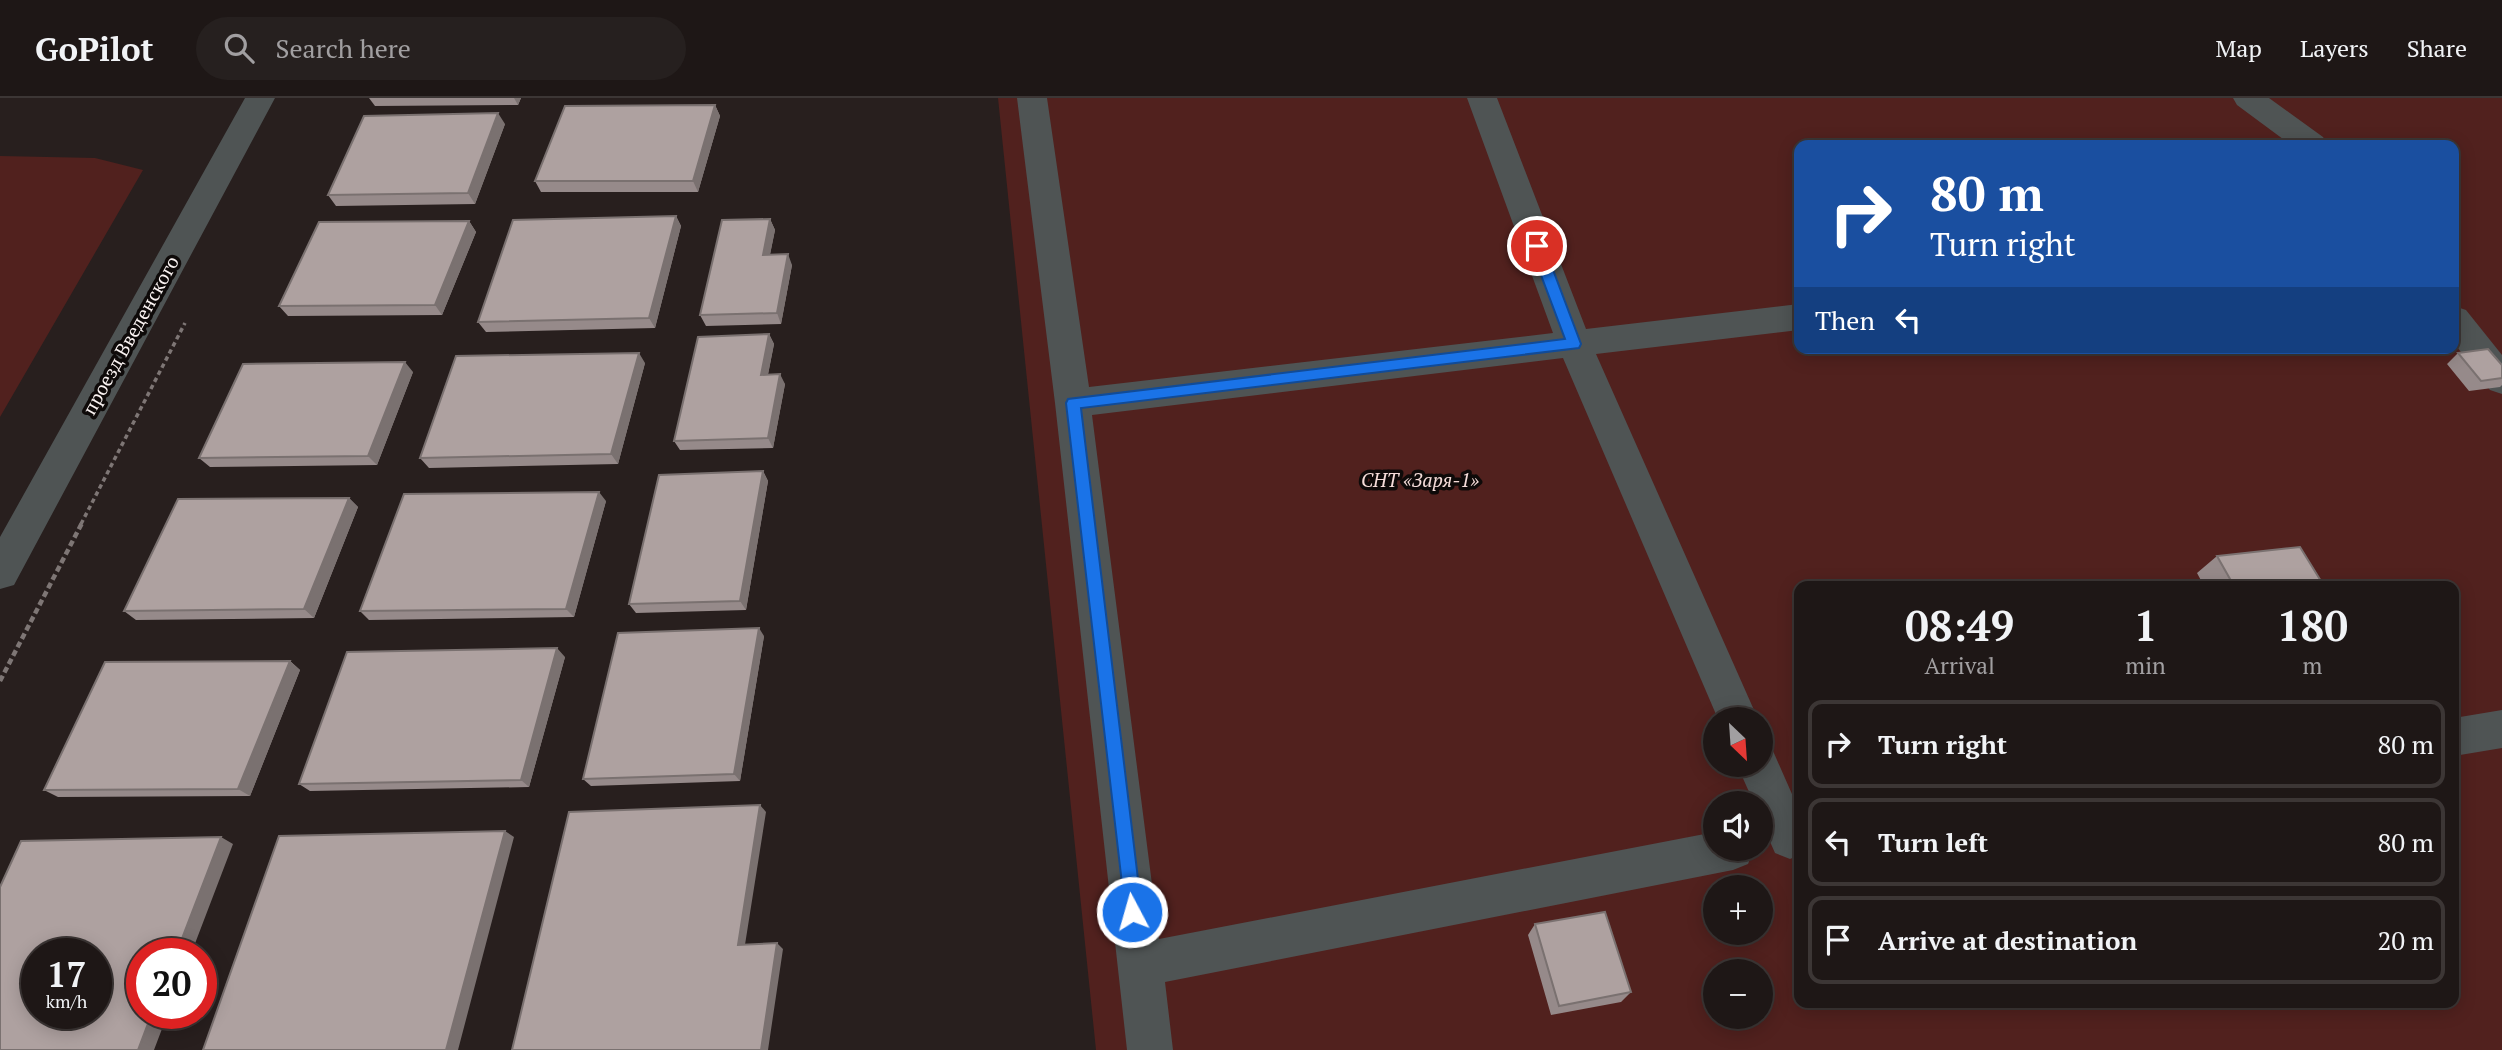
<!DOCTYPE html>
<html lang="en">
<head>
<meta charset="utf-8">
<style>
	:root { --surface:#1e1716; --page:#26201f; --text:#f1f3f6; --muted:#a19fa1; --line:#3c3635 }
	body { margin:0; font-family:"PT Serif",serif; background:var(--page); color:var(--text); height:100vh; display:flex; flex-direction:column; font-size:26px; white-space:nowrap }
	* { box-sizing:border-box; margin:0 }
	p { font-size:23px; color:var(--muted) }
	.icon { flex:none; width:38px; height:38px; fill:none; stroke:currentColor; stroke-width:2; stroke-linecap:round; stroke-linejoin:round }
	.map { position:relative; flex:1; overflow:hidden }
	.sheet { position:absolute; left:1794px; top:483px; width:665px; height:427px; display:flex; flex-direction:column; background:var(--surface); border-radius:14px; box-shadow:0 4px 18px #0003,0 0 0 2px var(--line) }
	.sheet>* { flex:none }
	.banner { position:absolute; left:1794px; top:42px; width:665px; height:214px; border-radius:14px; box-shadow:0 4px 18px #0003,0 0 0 2px var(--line); background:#1a4fa0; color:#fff; overflow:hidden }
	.needle { width:46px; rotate:155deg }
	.buttons { position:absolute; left:1703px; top:609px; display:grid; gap:14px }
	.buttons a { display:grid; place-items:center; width:70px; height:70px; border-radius:50%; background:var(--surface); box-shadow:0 4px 18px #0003,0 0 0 2px var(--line); font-size:35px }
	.speed { position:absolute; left:21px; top:840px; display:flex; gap:14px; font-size:35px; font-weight:700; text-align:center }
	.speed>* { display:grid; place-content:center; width:91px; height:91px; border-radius:50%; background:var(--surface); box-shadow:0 4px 18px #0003,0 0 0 2px var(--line); line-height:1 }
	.speed small { font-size:18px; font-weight:400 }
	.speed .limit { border:10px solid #d22; background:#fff; color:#111 }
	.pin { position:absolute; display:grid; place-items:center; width:60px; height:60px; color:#fff; margin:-30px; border:4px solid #fff; border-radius:50%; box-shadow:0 2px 7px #0007 }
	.me { position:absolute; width:77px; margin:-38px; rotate:354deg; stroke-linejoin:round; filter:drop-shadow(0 0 5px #0008) }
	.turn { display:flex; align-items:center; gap:24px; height:147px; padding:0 21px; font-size:32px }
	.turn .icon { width:91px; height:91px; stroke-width:2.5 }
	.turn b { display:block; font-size:49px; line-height:60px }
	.then { display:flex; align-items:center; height:66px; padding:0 21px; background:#0003; gap:14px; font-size:26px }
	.eta { display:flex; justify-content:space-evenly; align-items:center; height:119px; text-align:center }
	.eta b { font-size:42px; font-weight:700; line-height:49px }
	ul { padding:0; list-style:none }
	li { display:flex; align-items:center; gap:21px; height:88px; margin:0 14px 10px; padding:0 7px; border:4px solid var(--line); border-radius:14px }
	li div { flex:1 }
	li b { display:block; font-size:26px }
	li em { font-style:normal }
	header { display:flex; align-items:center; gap:42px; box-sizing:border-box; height:98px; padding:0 35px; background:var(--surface); border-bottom:2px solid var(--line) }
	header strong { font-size:33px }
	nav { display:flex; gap:38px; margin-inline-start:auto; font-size:24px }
	.search { width:490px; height:63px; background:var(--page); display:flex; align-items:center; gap:18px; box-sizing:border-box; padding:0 24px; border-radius:38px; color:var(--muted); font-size:26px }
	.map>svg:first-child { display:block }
	.green { fill:#51211e; fill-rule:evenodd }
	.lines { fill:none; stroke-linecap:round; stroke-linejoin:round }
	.path-far1 { stroke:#7e7675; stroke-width:3.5; stroke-dasharray:4.5 3.5; stroke-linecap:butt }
	.path { stroke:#7e7675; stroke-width:4.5; stroke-dasharray:6 3.5; stroke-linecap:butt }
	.minor { fill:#4f5454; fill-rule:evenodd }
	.wall { fill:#968a8a }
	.shaded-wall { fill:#7a7170 }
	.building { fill:#aea1a0; stroke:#7a7170; stroke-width:2; fill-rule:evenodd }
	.route { fill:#1a73e8; stroke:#114b97; stroke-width:2 }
	.labels { text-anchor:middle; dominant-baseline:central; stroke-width:7; stroke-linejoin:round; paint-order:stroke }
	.street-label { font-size:19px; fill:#faf3f2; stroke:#0e0a09 }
	.park-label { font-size:19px; font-style:italic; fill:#f5dcd9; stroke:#0e0a09 }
</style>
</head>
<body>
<header>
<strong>GoPilot</strong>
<div class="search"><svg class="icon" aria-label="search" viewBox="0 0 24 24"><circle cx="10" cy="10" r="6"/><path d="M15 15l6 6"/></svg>Search here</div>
<nav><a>Map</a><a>Layers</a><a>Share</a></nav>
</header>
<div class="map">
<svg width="2502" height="952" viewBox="0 0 2502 952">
	<rect width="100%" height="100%" fill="#281f1e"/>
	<path class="green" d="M 998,0 L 2502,0 L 2502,952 L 1096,952 ZM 1799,47 L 2454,47 L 2454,250 L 1799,250 ZM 1799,488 L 2454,488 L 2454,905 L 1799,905 ZM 1715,621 L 1760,621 L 1760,667 L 1715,667 ZM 1715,705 L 1760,705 L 1760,751 L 1715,751 ZM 1715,789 L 1760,789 L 1760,835 L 1715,835 ZM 1715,873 L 1760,873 L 1760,919 L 1715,919 Z
		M 0,58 L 95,60 L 143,72 L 0,319 Z"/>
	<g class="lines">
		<path class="path-far1" d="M 81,426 L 185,225"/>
		<path class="path" d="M 0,583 L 82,425"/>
		<path class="minor" d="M 245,0 L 275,0 L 14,487 L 0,491 L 0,439 Z
			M 1017,0 L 1047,0 L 1089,289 L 1553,235 L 1467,0 L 1497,0 L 1586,231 L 1799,206 L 1799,232 L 1596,256 L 1758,621 L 1718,621 L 1563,260 L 1092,317 L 1159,841 L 1715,734 L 1715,751 L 1754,751 L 1748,766 L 1733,772 L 1165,884 L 1173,952 L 1127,952 L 1055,305 Z
			M 2233,0 L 2269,0 L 2323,39 L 2328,47 L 2291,47 L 2237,7 Z
			M 2454,208 L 2466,212 L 2502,257 L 2502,296 L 2490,292 L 2454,245 Z
			M 2502,612 L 2502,650 L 2454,658 L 2454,620 Z
			M 1760,649 L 1773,653 L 1799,712 L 1799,757 L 1790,761 L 1775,755 L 1760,721 L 1760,705 L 1754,705 L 1737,667 L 1760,667 Z"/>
	</g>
	<path class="wall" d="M 369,0 L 521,0 L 518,7 L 375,8 Z
		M 715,7 L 720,18 L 698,94 L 541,94 L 535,83 Z
		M 505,26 L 475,106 L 336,108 L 328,97 Z
		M 676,118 L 681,128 L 655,230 L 486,234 L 478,224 Z
		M 770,121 L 775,132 L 770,156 L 792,167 L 781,226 L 706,228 L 700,217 Z
		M 469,123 L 476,134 L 442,217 L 288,218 L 279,208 Z
		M 769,236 L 774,246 L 768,276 L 785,286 L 773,350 L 680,352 L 674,343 Z
		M 2458,255 L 2502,267 L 2502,287 L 2500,289 L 2469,293 L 2447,266 Z
		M 645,265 L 618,366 L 429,370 L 420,360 Z
		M 413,274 L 377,367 L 210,369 L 199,360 Z
		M 763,373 L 768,383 L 746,512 L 636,515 L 629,506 Z
		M 349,400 L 358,409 L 314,520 L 136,522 L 124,513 Z
		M 606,403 L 574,519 L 369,522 L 360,513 Z
		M 2217,458 L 2324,488 L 2204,488 L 2197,475 Z
		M 764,538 L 740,683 L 591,688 L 583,681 Z
		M 565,559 L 529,689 L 310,693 L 299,686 Z
		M 290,563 L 300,572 L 250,698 L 58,699 L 44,692 Z
		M 1535,826 L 1631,894 L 1621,904 L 1551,917 L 1528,837 Z"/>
	<path class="shaded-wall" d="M 514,0 L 521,0 L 518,7 Z
		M 715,7 L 720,18 L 698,94 L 693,83 Z
		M 498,15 L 505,26 L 475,106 L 468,95 Z
		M 676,118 L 681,128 L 655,230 L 649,220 Z
		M 770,121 L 775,132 L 768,167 L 763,157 Z
		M 469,123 L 476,134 L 442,217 L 435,207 Z
		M 788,156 L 792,167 L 781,226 L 777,215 Z
		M 769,236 L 774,246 L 766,287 L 761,277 Z
		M 639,255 L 645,265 L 618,366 L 611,356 Z
		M 405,264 L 413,274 L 377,367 L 368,358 Z
		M 780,276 L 785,286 L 773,350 L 768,340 Z
		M 763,373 L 768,383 L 746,512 L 740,503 Z
		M 599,394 L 606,403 L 574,519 L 566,511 Z
		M 349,400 L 358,409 L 314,520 L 304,511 Z
		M 759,530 L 764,538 L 740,683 L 734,676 Z
		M 557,550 L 565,559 L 529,689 L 521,682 Z
		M 290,563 L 300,572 L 250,698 L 238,691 Z
		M 760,707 L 766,714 L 744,853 L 738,847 Z
		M 505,733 L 514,739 L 458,952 L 446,952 Z
		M 221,739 L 233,746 L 191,856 L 176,856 Z
		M 777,845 L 783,851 L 768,952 L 761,952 Z
		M 152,915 L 168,915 L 154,952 L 138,952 Z"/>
	<path class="building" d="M 715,7 L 693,83 L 535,83 L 565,8 Z
		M 498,15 L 468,95 L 328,97 L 364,18 Z
		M 676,118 L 649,220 L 478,224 L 513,122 Z
		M 770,121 L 763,157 L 788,156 L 777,215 L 700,217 L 722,122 Z
		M 469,123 L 435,207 L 279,208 L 319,124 Z
		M 769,236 L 761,277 L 780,276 L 768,340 L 674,343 L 698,239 Z
		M 2488,251 L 2502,267 L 2502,280 L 2481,283 L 2458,255 Z
		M 639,255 L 611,356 L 420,360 L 456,258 Z
		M 405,264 L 368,358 L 199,360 L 243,266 Z
		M 763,373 L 740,503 L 629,506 L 659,377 Z
		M 599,394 L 566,511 L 360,513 L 404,396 Z
		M 349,400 L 304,511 L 124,513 L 178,401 Z
		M 2300,449 L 2324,488 L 2234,488 L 2217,458 Z
		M 759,530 L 734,676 L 583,681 L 618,535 Z
		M 557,550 L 521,682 L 299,686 L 347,554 Z
		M 290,563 L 238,691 L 44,692 L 105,564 Z
		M 760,707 L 738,847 L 777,845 L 761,952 L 512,952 L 569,714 Z
		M 505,733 L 446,952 L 203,952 L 279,738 Z
		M 221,739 L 176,856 L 142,856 L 142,915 L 152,915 L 138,952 L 0,952 L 0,789 L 21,743 ZM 37,856 L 96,856 L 96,915 L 37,915 Z
		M 1605,814 L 1631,894 L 1559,908 L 1535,826 Z"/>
	<path class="route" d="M 1537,143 L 1544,148 L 1581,246 L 1579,250 L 1081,310 L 1142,814 L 1139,820 L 1132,823 L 1126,820 L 1066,305 L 1068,301 L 1565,241 L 1530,148 Z"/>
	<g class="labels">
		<g class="street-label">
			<text transform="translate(130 237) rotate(-61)">проезд Введенского</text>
		</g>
		<g class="park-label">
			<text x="1420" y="381">СНТ «Заря-1»</text>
		</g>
	</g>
</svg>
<div class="buttons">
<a><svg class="needle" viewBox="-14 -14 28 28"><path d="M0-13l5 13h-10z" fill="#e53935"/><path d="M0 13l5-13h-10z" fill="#a19fa1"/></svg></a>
<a><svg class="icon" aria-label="sound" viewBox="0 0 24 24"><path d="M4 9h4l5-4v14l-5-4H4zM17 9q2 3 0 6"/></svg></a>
<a>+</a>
<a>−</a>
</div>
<div class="speed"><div>17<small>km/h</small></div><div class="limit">20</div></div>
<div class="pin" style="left:1537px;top:148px;background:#d93025"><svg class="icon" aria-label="arrive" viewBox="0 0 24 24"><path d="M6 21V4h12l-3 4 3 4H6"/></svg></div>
<svg class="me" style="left:1132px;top:814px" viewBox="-20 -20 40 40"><circle r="17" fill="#1a73e8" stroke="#fff" stroke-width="3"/><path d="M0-11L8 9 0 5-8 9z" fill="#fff"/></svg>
<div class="banner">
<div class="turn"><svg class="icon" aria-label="right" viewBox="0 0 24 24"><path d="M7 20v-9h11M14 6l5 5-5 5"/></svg><div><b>80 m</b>Turn right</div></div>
<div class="then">Then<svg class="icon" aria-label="left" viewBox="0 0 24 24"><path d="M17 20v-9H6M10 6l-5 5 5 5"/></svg></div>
</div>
<section class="sheet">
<div class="eta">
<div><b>08:49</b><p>Arrival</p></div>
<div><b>1</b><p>min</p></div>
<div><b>180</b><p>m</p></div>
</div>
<ul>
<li><svg class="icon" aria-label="right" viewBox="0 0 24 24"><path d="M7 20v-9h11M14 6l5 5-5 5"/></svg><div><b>Turn right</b></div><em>80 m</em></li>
<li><svg class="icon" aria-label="left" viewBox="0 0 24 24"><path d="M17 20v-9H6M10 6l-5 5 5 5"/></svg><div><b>Turn left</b></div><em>80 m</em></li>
<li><svg class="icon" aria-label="arrive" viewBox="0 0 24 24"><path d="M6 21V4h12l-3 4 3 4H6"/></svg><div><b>Arrive at destination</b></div><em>20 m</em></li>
</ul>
</section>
</div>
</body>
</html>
